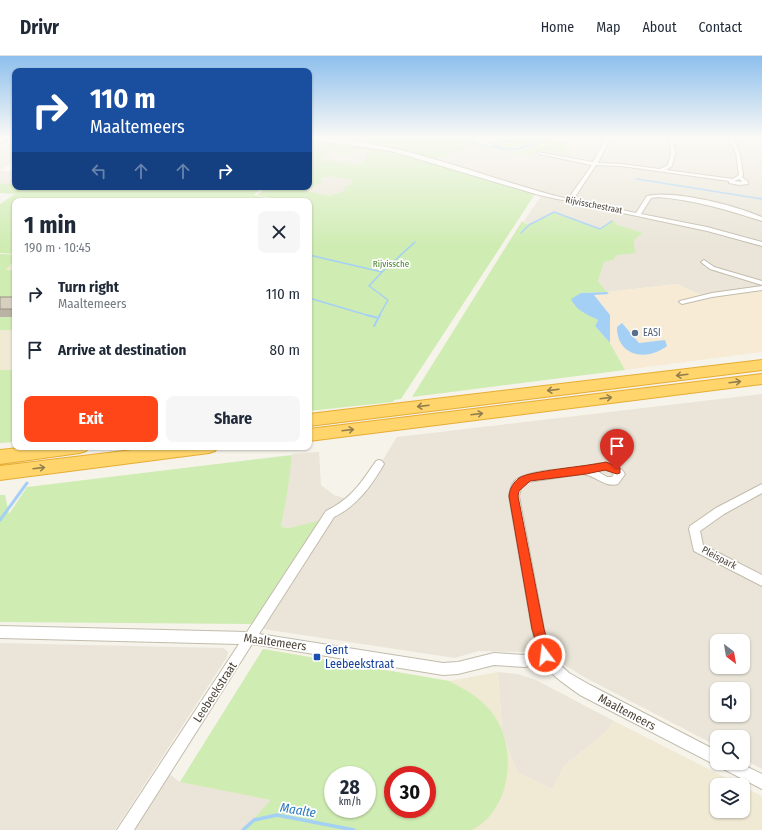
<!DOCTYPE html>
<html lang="en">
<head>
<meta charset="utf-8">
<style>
	:root { --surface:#fff; --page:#f6f6f7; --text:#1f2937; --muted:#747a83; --line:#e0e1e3; --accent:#ff4618 }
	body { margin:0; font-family:"Fira Sans Condensed",sans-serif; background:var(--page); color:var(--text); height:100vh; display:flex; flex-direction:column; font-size:15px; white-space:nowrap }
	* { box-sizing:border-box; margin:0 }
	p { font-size:13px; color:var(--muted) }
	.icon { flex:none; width:22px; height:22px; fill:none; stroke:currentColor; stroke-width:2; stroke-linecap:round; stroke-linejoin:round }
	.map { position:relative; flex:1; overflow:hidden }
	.panel { position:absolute; left:12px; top:142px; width:300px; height:252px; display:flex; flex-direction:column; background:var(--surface); border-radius:8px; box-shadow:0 1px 3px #0004 }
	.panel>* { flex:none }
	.guide { position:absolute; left:12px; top:12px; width:300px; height:122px; border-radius:8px; box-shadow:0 1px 3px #0004; background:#1a4fa0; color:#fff; overflow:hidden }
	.needle { width:26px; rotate:149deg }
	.controls { position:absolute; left:710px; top:578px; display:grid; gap:8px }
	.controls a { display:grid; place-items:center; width:40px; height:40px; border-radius:8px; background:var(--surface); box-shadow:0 1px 3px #0004; font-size:20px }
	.speed { position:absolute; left:324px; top:710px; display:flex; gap:8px; font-size:20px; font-weight:700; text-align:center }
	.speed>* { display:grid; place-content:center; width:52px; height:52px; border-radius:50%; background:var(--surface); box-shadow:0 1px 3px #0004; line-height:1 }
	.speed small { font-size:10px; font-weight:400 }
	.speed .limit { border:6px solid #d22; background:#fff; color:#111 }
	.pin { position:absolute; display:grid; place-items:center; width:34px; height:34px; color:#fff; margin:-41px -17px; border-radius:50% 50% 50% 0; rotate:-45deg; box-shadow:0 0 4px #0007 }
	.pin .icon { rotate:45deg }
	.me { position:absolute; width:44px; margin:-22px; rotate:345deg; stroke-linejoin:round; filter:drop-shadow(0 0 3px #0008) }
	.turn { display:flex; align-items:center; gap:14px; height:84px; padding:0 12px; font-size:18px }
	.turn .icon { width:52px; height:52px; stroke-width:2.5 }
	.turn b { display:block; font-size:28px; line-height:34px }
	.lanes { display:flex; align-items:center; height:38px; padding:0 12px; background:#0003; justify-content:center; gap:20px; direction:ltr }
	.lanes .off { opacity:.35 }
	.round { display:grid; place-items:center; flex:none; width:42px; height:42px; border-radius:8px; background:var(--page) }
	.overview { display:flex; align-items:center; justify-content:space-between; height:68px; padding:0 12px }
	h1 { font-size:24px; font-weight:700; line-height:30px }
	.cta { display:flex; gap:8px; margin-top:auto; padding:8px 12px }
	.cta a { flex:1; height:46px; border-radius:8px; background:var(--accent); color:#fff; font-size:16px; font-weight:700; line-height:46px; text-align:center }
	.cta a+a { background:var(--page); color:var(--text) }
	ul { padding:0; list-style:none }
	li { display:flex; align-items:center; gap:12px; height:56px; padding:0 12px }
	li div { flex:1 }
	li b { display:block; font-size:15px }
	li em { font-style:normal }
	header { display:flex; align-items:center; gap:24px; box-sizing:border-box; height:56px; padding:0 20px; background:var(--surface); border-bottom:1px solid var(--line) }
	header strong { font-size:19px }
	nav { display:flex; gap:22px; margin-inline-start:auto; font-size:14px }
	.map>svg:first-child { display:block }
	.residential { fill:#eae5d8; fill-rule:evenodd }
	.commercial { fill:#f8ebd5 }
	.education { fill:#f0e9d4; fill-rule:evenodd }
	.green { fill:#cfecb2; fill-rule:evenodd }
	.water { fill:#a5d0f5 }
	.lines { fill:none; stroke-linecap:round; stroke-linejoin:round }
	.stream-far3 { stroke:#a5d0f5; stroke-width:1.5 }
	.stream-far2 { stroke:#a5d0f5; stroke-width:2 }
	.stream-far1 { stroke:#a5d0f5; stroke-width:3 }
	.stream { stroke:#a5d0f5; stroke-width:3.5 }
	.minor-casing { stroke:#c2bcac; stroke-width:2 }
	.trunk-casing { stroke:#e6ad34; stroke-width:2 }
	.motorway-casing { stroke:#e6ad34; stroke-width:2 }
	.minor { fill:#fff; fill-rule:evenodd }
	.trunk { fill:#ffde83; fill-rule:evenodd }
	.motorway { fill:#ffd56c; fill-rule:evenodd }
	.wall { fill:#bab3a4 }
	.building { fill:#d8d0bf; stroke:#979286 }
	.oneway { stroke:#937e4d }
	.route { fill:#ff4618; stroke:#a62e10 }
	.service-dot { fill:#5c6f8a; stroke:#fff; stroke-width:1.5 }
	.transit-dot { fill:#1a4fb4; stroke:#fff; stroke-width:1.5 }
	.labels { text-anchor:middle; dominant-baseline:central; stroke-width:3.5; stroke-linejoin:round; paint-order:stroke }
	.far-street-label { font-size:9px; fill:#4b4438; stroke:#fff }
	.far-park-label { font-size:9px; fill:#458126; stroke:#fff }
	.service-label { font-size:10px; fill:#4e5e75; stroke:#fff; text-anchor:start }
	.street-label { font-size:10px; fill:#4b4438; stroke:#fff }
	.near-street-label { font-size:12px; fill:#4b4438; stroke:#fff }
	.near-transit-label { font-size:12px; fill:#164399; stroke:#fff; text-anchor:start }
	.near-water-label { font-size:13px; font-style:italic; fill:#2978be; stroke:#fff }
</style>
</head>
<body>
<header>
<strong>Drivr</strong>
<nav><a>Home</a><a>Map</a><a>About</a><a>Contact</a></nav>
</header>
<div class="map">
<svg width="762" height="774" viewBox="0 0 762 774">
	<rect width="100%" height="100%" fill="#f6f3eb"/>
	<path class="residential" d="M 15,82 L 15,107 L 11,107 L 0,114 L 0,93 Z
		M 571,82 L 762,82 L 762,187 L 745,180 L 645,158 L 548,139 L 435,104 L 472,90 L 533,100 L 537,95 L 541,94 L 564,100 Z
		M 328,93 L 366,94 L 365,101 L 369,101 L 359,109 L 330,104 L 326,106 L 319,104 L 324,101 L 325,95 Z
		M 0,115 L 15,115 L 15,128 L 0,128 Z
		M 330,120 L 353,124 L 347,134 L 330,140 L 306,135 L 323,125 L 319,124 Z
		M 541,140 L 695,173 L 762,191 L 762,229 L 756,231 L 701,239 L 677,228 L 607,236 L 598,225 L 604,206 L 613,204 L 617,199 L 633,187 L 634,182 L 643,177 L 614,168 L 600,173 L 554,156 L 529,169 L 524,165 Z
		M 762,338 L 762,713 L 743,703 L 743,681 L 717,681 L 717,690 L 584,621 L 563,608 L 553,592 L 522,596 L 478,595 L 455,602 L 263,573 L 333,462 L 289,472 L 281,471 L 292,398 L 319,396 L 321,429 L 334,439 L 357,446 L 397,381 ZM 717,585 L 743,585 L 743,611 L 717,611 ZM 717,633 L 743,633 L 743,659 L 717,659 Z
		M 0,587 L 223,592 L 228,596 L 227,601 L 115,774 L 0,774 Z
		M 498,616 L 518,618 L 536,624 L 614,665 L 606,676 L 564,710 L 552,733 L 517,716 L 502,675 Z
		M 169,718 L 180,726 L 272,744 L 243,774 L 131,774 Z"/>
	<path class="commercial" d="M 677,228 L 701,239 L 756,231 L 762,229 L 762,296 L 625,314 L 610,287 L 610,259 L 594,239 L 608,238 L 607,236 Z"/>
	<path class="education" d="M 0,198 L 15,199 L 15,373 L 0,373 Z
		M 263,593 L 449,625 L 498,616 L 502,675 L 517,716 L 552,733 L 564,710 L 606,676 L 614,665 L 740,729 L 717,729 L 717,755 L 743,755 L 743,731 L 762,740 L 762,774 L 431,774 L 180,726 ZM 333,719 L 367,719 L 367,753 L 333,753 ZM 393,719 L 427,719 L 427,753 L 393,753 Z"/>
	<path class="green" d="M 318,82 L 454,82 L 464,83 L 461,82 L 476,82 L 469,86 C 481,92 511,98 524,94 C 535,90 545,82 557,82 L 552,84 L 564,87 L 568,82 L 571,82 L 564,100 C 554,97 541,90 533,100 L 472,90 L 435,104 L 405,95 L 359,86 Z
		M 521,82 L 542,82 C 528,89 514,97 498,89 L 498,87 L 509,87 Z
		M 315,84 L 356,89 L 405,98 L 535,138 L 401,343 L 394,344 L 393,346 L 309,355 L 309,145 L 284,145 L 257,139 L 267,131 L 309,131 L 309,93 ZM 328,93 L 338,93 L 338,98 C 344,99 349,99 353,96 L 352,94 L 366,94 L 365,101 L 368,101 L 359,109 L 330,104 L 326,106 L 320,104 L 324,101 L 325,95 ZM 330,120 L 353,124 L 350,129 L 343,132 L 346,134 L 330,140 L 307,135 L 323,125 L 320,123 Z
		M 0,128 L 15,128 L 15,131 L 263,131 L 254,139 L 280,145 L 15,145 L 15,198 L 0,197 L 0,148 L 15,138 L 0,137 Z
		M 554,156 L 600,173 L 612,165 L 616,166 L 615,168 L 643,177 C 633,183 632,186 636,197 L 617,199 L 613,204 L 604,206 L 598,225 L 607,236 L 581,237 L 573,248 L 583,256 L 598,264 L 595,270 L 610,287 L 625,314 L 412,341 L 522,165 L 529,169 Z
		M 0,198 L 15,199 L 15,207 L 12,207 L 6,214 L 15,214 L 15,249 L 0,249 Z
		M 0,260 L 15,261 L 15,274 L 0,274 Z
		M 0,314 L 15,314 L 15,386 L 0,387 Z
		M 292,399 L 288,432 L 281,471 L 289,472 L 322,464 L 252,568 L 0,566 L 0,439 L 5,439 L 9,458 L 27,431 Z
		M 263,593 L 449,625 C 464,633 478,640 489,653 C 519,686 513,753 472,774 L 243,774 L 271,744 L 180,726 ZM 333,719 L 367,719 L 367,753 L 333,753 ZM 393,719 L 427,719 L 427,753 L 393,753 Z"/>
	<path class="water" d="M 476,82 L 482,82 L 475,86 L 490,90 L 492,89 L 488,87 L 497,85 L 486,82 L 508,84 L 521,82 L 509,87 L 498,87 L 498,89 C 518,99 531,82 550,82 C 526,94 513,98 487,91 C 481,90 474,89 469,85 Z
		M 607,236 L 609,238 L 594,239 L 610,259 L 610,287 L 595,270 L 598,264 C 588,259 575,254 571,243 L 581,237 Z
		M 622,267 L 639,287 L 665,284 L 667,290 C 646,306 617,300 617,271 Z"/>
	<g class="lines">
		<path class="stream-far3" d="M 637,123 L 762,143
			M 521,177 L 529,169 L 554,156 L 600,173 L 612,165
			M 309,199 L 382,216 L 369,230 L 388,244 L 379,260
			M 382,216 L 415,186
			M 309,242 L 370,260"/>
		<path class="stream-far2" d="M 367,259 L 378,262
			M 374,270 L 380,259"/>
		<path class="stream-far1" d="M 0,464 L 27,427"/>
		<path class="stream" d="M 243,774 L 254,764 L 277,759 L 354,774"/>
		<g class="minor-casing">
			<path id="minor" d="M 309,82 C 398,82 482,122 568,143 L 592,109 L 539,98 L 537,96 L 593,106 L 606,82 L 610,82 L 598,107 L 621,108 L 660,113 L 668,109 L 671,97 L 669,82 L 673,82 L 675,97 L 672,110 L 666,114 L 733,123 L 739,119 L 736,98 L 729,82 L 733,82 L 740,98 L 743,119 L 742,121 L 748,126 L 748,128 L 739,129 L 729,127 L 729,125 L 621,110 L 596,109 L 573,144 L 636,157 L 647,140 C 676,134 734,149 762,161 L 762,165 C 727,154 695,144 658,141 L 651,142 L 641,158 L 707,171 L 762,186 L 762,190 L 707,175 L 539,139 L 391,95 L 309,83 ZM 740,123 L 742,126 L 734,125 Z
				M 704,204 L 714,211 L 762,225 L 762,229 L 710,213 L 701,206 Z
				M 762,230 L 762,234 L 712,241 L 682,248 L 679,246 L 680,245 L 712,237 Z
				M 379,404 L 382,405 L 384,408 C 371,430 357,450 334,461 L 259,578 L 443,607 L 458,606 L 494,597 L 525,599 L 538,595 L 532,573 L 509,440 C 510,433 512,425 519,422 C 536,413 564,414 583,411 C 591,410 598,406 607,407 C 614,408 621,411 625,418 L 618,428 C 604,432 596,419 582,418 L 528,426 L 521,432 L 519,440 L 544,573 L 550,596 L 556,605 L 569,617 L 590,629 L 717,695 L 717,707 L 739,707 L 762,718 L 762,733 L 580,639 C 566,629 552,620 542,606 L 525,611 L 494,609 L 458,618 L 443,619 L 252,588 L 134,774 L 117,774 L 239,588 L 0,582 L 0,570 L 247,576 L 326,455 C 351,443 361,427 376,405 ZM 604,414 L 609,415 L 614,418 L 612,421 L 607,421 L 597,415 Z
				M 762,428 L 762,437 L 724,458 L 700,475 L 703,489 L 762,519 L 762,530 L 694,495 L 689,473 L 690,470 L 716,452 Z"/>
		</g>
		<g class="trunk-casing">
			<path id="trunk" d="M 2,82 L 11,82 L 0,88 L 0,83 Z"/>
		</g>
		<g class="motorway-casing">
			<path id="motorway" d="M 762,304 L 762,314 L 309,370 L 309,358 Z
				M 762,318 L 762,328 L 309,385 L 309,373 Z
				M 28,391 L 89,391 L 86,395 L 80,397 L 0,408 L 0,394 Z
				M 157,391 L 218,391 L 215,395 L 209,397 L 0,424 L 0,410 Z"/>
		</g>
		<use href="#minor" class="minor"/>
		<use href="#trunk" class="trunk"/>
		<use href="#motorway" class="motorway"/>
	</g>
	<path class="wall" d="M 15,238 L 15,261 L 0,261 L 0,241 L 13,241 Z"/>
	<path class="building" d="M 15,238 L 15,253 L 0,253 L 0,241 L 13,241 Z"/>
	<defs><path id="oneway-shaft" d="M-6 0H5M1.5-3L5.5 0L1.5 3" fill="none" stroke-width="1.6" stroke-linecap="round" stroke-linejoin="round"/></defs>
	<g class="oneway">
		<use href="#oneway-shaft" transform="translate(682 319) rotate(173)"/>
		<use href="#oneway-shaft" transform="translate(735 326) rotate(-7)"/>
		<use href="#oneway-shaft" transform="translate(553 334) rotate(173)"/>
		<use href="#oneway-shaft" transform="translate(606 342) rotate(-7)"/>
		<use href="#oneway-shaft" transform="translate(423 350) rotate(173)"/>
		<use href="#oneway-shaft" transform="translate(477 358) rotate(-7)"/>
		<use href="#oneway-shaft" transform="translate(348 374) rotate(-7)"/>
		<use href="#oneway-shaft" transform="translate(39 412) rotate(-7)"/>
	</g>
	<linearGradient id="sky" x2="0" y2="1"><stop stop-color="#8dbfed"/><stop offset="0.43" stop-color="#fbfaf6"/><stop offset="1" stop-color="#fbfaf6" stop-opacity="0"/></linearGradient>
	<rect width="762" height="190" fill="url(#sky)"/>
	<path class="route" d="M 606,406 L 620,412 L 620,417 L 617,418 L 605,414 L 586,418 L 530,425 L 519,435 L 518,440 L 544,573 L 551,599 L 550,603 L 545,605 L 541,603 L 532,573 L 509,440 C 510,432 513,427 519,422 C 528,415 590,410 606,406 Z"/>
	<circle class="service-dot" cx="635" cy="277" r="4"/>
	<rect class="transit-dot" x="313" y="597" width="8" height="8" rx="2"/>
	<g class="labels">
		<g class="far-street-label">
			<text transform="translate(594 149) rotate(11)">Rijvisschestraat</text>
		</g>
		<g class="far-park-label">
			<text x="391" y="208">Rijvissche</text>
		</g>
		<g class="service-label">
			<text x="643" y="277">EASI</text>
		</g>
		<g class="street-label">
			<text transform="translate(719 502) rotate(28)">Pleispark</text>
		</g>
		<g class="near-street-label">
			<text transform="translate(275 586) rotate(8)">Maaltemeers</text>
			<text transform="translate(215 636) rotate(-57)">Leebeekstraat</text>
			<text transform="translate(627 656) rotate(28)">Maaltemeers</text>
		</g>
		<g class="near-transit-label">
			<text x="325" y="594">Gent<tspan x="325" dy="14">Leebeekstraat</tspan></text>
		</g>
		<g class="near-water-label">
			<text transform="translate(298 754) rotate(9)">Maalte</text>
		</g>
	</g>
</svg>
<div class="controls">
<a><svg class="needle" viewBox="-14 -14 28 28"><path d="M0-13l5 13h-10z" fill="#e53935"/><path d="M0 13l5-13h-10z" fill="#747a83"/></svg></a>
<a><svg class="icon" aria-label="sound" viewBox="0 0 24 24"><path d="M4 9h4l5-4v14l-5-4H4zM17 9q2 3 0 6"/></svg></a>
<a><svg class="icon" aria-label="search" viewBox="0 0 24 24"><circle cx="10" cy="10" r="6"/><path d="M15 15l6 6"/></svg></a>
<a><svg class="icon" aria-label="layers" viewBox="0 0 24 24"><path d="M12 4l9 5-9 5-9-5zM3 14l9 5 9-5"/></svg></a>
</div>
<div class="speed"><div>28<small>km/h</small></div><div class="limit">30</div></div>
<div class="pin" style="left:617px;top:414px;background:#d93025"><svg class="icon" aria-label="arrive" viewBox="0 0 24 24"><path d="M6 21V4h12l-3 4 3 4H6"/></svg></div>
<svg class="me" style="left:545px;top:599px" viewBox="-20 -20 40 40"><circle r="17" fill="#ff4618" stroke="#fff" stroke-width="3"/><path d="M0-11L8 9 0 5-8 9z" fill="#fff"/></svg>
<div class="guide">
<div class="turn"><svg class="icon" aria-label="right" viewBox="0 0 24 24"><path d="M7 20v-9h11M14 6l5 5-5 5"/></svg><div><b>110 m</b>Maaltemeers</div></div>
<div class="lanes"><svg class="icon off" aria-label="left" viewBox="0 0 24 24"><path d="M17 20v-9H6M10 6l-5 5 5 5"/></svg><svg class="icon off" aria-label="ahead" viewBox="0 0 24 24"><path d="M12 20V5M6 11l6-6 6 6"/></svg><svg class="icon off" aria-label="ahead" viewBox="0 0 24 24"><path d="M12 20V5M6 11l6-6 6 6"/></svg><svg class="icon" aria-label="right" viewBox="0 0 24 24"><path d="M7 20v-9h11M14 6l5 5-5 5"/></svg></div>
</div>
<section class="panel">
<div class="overview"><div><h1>1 min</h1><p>190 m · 10:45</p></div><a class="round"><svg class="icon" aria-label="close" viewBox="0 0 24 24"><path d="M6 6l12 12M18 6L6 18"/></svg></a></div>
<ul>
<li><svg class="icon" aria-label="right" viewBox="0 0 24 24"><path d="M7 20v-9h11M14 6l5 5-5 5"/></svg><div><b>Turn right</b><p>Maaltemeers</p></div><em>110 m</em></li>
<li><svg class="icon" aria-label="arrive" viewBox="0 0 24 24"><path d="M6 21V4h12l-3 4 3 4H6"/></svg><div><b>Arrive at destination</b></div><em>80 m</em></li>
</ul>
<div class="cta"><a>Exit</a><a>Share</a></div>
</section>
</div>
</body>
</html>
